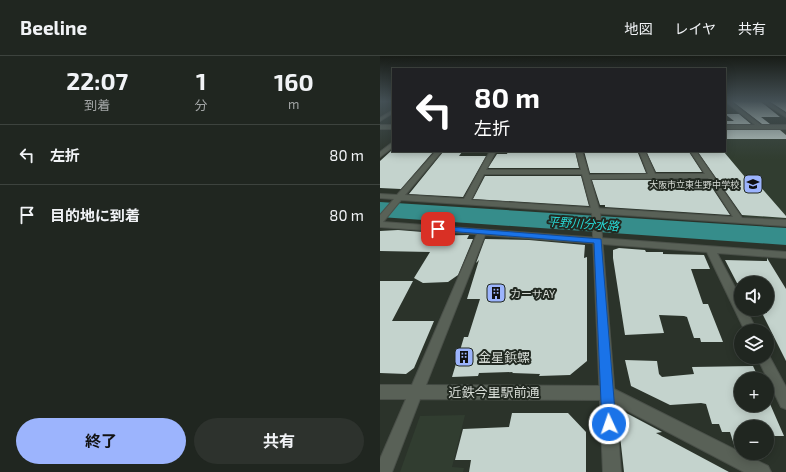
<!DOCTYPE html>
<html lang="ja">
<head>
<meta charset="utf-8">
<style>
	:root { --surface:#202620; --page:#2d322d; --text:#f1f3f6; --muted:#a2a5a5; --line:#3d433e; --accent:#9cb4fd }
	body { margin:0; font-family:"Exo 2","Noto Sans JP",sans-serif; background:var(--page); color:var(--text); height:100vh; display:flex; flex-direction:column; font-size:15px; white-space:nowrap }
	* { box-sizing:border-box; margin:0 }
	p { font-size:13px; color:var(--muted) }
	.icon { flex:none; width:22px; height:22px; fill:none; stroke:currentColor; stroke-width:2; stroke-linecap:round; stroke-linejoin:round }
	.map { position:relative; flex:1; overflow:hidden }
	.sheet { display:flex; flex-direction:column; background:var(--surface); width:380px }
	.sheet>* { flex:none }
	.banner { position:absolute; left:12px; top:12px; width:334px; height:84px; border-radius:0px; box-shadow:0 2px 10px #0003,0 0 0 1px var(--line); background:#202124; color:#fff; overflow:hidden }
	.controls { position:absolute; left:354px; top:220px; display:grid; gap:8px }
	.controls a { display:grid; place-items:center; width:40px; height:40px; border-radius:50%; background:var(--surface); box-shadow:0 2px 10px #0003,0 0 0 1px var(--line); font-size:20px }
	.pin { position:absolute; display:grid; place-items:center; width:34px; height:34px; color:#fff; margin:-17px; border-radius:8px; box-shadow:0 2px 6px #0006 }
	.me { position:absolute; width:44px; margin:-22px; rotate:357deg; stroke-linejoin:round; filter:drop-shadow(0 0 3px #0008) }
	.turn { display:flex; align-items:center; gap:14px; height:84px; padding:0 16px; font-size:18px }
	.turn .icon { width:52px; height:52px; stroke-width:2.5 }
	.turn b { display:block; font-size:28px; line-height:34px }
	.eta { display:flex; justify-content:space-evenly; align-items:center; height:68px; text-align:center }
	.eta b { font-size:24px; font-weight:700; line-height:28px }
	.cta { display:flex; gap:8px; margin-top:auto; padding:8px 16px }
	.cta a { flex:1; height:46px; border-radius:24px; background:var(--accent); color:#111; font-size:16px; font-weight:700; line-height:46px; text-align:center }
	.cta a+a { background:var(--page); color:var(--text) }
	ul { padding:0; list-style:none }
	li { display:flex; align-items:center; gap:12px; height:60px; padding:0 16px; border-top:1px solid var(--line) }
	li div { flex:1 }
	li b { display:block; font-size:15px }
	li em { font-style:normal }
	header { display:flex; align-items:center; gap:24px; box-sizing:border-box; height:56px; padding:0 20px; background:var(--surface); border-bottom:1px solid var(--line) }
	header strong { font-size:19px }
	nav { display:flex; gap:22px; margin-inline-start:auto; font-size:14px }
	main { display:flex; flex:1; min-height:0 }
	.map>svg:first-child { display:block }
	.built { fill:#313d30 }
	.water { fill:#368d8b }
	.building { fill:#c4d3cd }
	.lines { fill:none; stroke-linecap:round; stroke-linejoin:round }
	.minor-casing { stroke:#4a5049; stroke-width:2 }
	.tertiary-casing { stroke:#4a5049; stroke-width:2 }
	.minor { fill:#596157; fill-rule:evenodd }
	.tertiary { fill:#596157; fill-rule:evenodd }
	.route { fill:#1a73e8; stroke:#114b97 }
	.labels { text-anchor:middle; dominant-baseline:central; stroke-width:4; stroke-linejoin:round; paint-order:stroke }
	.far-poi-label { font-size:9px; fill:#d5dad4; stroke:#222921; text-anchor:end }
	.poi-label { font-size:11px; fill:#d5dad4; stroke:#222921; text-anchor:start }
	.water-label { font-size:12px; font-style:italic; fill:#27dbd8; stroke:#222921 }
	.near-poi-label { font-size:13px; fill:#d5dad4; stroke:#222921; text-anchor:start }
	.near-street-label { font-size:13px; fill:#d5dad4; stroke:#222921 }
</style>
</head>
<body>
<header>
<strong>Beeline</strong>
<nav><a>地図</a><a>レイヤ</a><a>共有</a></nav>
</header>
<main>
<section class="sheet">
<div class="eta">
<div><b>22:07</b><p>到着</p></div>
<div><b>1</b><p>分</p></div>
<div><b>160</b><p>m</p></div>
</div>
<ul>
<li><svg class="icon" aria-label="left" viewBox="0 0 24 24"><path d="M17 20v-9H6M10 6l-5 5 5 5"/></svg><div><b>左折</b></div><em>80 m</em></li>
<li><svg class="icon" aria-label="arrive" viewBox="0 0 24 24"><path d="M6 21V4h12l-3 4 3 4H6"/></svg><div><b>目的地に到着</b></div><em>80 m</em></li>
</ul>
<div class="cta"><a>終了</a><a>共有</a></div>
</section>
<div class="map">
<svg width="406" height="416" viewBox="0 0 406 416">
	<rect width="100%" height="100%" fill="#2b332a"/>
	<path class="built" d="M 406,72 L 406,164 L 364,161 L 318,95 L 345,95 L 345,73 Z
		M 85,359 L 72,411 L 84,412 L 83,416 L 20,416 L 40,360 Z"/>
	<path class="water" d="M 0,146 L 406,172 L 406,189 L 0,161 Z"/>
	<path class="building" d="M 352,45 L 380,45 L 400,61 L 381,61 L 390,68 L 382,68 Z
		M 389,45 L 406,45 L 406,56 Z
		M 345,58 L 359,58 L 371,68 L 345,68 L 345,65 L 354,65 Z
		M 345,74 L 400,74 L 406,79 L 406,83 L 345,83 Z
		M 11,95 L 53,95 L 53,96 L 21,133 L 0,132 L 0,105 Z
		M 128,95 L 195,95 L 199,112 L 108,112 L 117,98 L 127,98 Z
		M 204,95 L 255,95 L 258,97 L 266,117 L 210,117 Z
		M 63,96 L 82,96 L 79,100 L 106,100 L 83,141 L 29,138 Z
		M 299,96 L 309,96 L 322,116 L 276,116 L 267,97 Z
		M 318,96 L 344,96 L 365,121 L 372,121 L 406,160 L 406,162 L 362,159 Z
		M 105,120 L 201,120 L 209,150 L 93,143 Z
		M 212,124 L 327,124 L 350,159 L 225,151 L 225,149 L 220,149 Z
		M 18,174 L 43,176 L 41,180 L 89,179 L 87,183 L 93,183 L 78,219 L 68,226 L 43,227 L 34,222 L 50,196 L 0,195 L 0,175 Z
		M 105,183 L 149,184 L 205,189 L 204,202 L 207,201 L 207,305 L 190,319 L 159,320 L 160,318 L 132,317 L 133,316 L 99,317 L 98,320 L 72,321 L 84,281 L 88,281 L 100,243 L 87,243 L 99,204 L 96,207 Z
		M 239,192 L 265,194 L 266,196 L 283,196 L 283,198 L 324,199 L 330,213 L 311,213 L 323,248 L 328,248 L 343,286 L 321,286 L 320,282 L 314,282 L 307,261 L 304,260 L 279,259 L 284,277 L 245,279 L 233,202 L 233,194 Z
		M 387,202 L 406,233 L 406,305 L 382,257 L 387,257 L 387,227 L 357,227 L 345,204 L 387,205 Z
		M 0,225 L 33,225 L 12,265 L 54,265 L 34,312 L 26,318 L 0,317 Z
		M 245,304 L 277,305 L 279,318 L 282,321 L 314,318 L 312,311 L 373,310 L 379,323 L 361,323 L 361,349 L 387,349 L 387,341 L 404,380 L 387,380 L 387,371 L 361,371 L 361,395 L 355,392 L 350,376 L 342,376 L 339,368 L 332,368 L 326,348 L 321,347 L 290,349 L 251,330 Z
		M 237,352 L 282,376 L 276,377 L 349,416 L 244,416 Z
		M 132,357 L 188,357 L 206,376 L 206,416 L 89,416 L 91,404 L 75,404 L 83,373 L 129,371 Z"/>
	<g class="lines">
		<g class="minor-casing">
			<path id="minor" d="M 345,45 L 350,45 L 381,69 L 406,69 L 406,73 L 345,73 L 345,69 L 375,69 Z
				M 13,54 L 13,57 L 0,65 L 0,62 Z
				M 0,69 L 13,69 L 13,73 L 0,73 Z
				M 13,86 L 13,91 L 0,101 L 0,96 Z
				M 56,95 L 62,95 L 25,139 L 84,143 L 110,95 L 116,95 L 106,114 L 205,114 L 208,116 L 205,118 L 104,118 L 91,144 L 353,161 L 328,122 L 206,123 L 203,121 L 206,119 L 268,118 L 259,95 L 265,95 L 275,118 L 325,118 L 310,95 L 316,95 L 362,162 L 406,164 L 406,170 L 21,144 L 3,166 L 406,196 L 406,202 L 337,197 L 361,243 L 361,253 L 366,253 L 377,275 L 365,275 L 327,196 L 105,179 L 46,329 L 228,330 L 388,410 L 391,416 L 364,416 L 227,344 L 40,343 L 12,416 L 0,416 L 0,403 L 26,343 L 0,343 L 0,329 L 32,329 L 97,178 L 0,171 L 0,159 L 14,143 L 0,142 L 0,138 L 17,139 Z
				M 387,296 L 406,331 L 406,353 L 401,351 L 377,301 L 387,301 Z"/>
		</g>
		<g class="tertiary-casing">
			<path id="tertiary" d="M 381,45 L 386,45 L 406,58 L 406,61 Z
				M 196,95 L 202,95 L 220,156 L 241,416 L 223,416 L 212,156 Z"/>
		</g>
		<use href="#minor" class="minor"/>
		<use href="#tertiary" class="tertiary"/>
	</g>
	<linearGradient id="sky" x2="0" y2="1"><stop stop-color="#181c17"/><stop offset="0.44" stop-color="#445055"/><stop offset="1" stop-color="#445055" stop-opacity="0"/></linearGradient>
	<rect width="406" height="103" fill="url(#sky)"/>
	<path class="route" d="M 58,170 L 221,183 L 236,368 L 234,373 L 229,376 L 224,373 L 222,368 L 214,187 L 55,174 L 55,171 Z"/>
	<defs>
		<g id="school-square" transform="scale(1)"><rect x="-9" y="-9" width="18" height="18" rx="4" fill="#9cb4fd" stroke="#222921"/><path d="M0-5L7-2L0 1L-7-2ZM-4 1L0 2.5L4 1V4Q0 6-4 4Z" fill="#111"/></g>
		<g id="building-square" transform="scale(1)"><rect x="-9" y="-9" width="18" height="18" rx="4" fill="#9cb4fd" stroke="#222921"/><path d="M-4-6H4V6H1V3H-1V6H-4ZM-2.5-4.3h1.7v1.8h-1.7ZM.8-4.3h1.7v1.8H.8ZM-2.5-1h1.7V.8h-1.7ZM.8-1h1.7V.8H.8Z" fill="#111"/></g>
	</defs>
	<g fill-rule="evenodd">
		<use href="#school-square" x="373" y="128"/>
		<use href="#building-square" x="116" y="237"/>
		<use href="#building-square" x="84" y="301"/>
	</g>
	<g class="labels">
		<g class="far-poi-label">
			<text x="359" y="128">大阪市立東生野中学校</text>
		</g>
		<g class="poi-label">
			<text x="130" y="237">カーサAY</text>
		</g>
		<g class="water-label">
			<text transform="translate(203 167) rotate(4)">平野川分水路</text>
		</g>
		<g class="near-poi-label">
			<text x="98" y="301">金星鋲螺</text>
		</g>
		<g class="near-street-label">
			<text x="114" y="336">近鉄今里駅前通</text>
		</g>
	</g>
</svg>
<div class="controls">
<a><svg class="icon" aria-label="sound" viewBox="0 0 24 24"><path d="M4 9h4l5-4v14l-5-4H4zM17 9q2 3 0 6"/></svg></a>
<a><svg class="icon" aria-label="layers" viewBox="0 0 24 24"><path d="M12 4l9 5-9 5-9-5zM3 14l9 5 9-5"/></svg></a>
<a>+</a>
<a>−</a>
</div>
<div class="pin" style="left:58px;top:173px;background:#d93025"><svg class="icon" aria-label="arrive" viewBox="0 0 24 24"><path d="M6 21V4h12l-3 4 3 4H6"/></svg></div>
<svg class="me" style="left:229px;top:368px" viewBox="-20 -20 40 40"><circle r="17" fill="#1a73e8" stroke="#fff" stroke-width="3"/><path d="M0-11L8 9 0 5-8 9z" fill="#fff"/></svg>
<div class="banner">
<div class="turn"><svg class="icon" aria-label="left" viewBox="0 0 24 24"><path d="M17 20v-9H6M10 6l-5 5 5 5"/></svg><div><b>80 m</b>左折</div></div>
</div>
</div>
</main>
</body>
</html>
